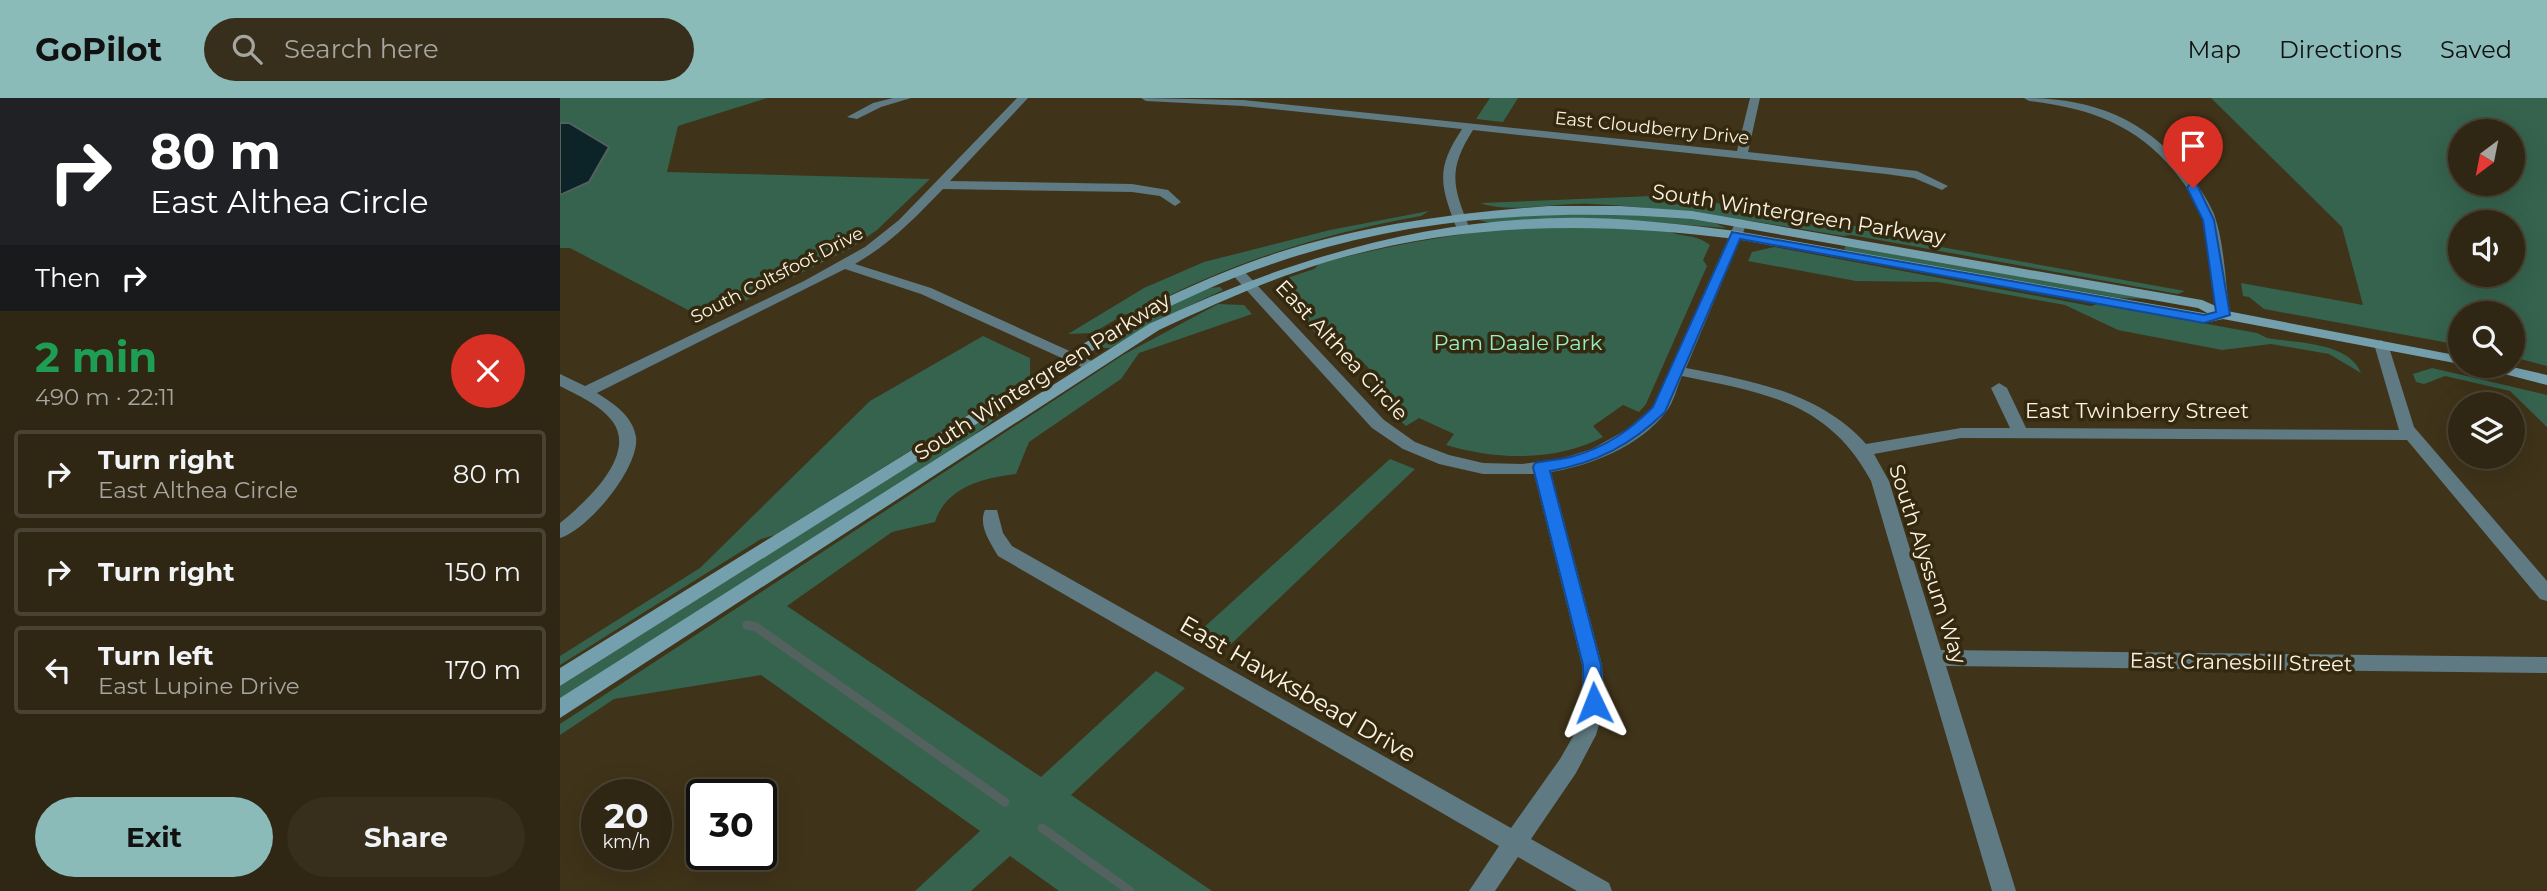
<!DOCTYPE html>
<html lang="en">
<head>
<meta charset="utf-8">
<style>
	:root { --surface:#2f2613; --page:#372e1c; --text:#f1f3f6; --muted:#a7a5a0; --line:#4a4333; --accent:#8bbbb9 }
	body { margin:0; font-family:Montserrat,sans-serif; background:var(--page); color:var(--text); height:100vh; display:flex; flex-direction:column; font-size:26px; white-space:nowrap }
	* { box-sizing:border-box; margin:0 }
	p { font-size:23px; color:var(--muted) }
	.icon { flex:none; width:38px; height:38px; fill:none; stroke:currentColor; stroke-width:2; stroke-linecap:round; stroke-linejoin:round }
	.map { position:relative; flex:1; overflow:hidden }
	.side { display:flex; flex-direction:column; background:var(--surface); width:560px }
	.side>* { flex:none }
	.guide { background:#202124; color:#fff; overflow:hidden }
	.needle { width:46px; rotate:212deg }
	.fabs { position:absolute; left:1888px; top:21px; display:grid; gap:14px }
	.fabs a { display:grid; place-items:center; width:77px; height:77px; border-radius:50%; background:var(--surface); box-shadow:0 7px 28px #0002,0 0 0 2px var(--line); font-size:35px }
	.speed { position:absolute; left:21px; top:681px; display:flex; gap:14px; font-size:35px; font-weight:700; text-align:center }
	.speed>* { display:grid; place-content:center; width:91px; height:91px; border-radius:50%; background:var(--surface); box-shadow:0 7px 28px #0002,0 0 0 2px var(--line); line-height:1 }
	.speed small { font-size:18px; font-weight:400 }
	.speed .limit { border:4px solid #111; border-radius:10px; background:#fff; color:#111 }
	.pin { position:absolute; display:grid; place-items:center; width:60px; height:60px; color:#fff; margin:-72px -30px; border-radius:50% 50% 50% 0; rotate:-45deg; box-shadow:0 0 7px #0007 }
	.pin .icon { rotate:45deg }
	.me { position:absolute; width:77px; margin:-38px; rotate:358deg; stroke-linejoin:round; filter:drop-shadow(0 0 5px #0008) }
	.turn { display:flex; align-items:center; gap:24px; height:147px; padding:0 35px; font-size:32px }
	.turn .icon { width:91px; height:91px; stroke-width:2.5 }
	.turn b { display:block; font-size:49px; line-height:60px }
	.then { display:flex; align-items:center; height:66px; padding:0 35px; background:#0003; gap:14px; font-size:26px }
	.round { display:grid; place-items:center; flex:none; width:74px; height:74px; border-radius:37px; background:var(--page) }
	.overview { display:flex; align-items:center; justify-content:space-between; height:119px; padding:0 35px }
	h1 { font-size:42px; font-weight:700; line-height:52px; color:#1e9e55 }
	.cta { display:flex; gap:14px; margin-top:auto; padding:14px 35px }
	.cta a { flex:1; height:80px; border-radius:42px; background:var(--accent); color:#111; font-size:28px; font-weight:700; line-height:80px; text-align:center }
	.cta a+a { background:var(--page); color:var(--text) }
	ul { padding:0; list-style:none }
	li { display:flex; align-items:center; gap:21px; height:88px; margin:0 14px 10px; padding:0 21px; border:4px solid var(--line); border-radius:7px }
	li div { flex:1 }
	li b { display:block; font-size:26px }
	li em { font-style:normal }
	header { display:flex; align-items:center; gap:42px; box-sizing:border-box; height:98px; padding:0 35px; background:var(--accent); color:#111 }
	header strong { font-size:33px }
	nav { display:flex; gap:38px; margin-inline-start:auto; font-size:24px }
	.search { width:490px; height:63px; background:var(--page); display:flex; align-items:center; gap:18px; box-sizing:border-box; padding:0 24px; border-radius:38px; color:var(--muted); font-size:26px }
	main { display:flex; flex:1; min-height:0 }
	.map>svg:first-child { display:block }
	.green { fill:#35634e; fill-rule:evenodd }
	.water { fill:#0c2327; stroke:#53615f; stroke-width:2 }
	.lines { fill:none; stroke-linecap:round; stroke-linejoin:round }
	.stream { stroke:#53615f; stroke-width:9 }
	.street { fill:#5f7a82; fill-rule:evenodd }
	.secondary { fill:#74a0ae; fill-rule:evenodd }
	.route { fill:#1a73e8; stroke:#114b97; stroke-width:2 }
	.labels { text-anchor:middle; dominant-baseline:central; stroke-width:7; stroke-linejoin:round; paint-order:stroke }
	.far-street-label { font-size:18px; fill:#faf3e3; stroke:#34290f }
	.street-label { font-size:21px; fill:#faf3e3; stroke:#34290f }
	.park-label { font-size:21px; fill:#94eec4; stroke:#34290f }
	.near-street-label { font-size:24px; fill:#faf3e3; stroke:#34290f }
</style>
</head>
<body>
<header>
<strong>GoPilot</strong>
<div class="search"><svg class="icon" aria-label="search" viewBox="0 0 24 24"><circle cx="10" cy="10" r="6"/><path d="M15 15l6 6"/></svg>Search here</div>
<nav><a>Map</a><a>Directions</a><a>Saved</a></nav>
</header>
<main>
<section class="side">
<div class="guide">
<div class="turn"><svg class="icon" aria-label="right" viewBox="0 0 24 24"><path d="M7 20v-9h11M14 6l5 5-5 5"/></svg><div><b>80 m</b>East Althea Circle</div></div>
<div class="then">Then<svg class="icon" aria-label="right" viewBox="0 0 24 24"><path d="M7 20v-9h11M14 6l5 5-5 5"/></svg></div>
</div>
<div class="overview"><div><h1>2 min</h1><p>490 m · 22:11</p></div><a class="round" style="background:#d93025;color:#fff"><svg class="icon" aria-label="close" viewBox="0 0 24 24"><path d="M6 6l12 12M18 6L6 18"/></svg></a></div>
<ul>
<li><svg class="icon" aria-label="right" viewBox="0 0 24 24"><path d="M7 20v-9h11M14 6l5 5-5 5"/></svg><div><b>Turn right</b><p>East Althea Circle</p></div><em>80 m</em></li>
<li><svg class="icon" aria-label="right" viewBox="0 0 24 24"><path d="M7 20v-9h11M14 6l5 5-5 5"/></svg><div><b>Turn right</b></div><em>150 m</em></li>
<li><svg class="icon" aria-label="left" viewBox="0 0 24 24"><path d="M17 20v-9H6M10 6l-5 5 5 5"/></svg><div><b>Turn left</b><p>East Lupine Drive</p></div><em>170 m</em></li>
</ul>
<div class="cta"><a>Exit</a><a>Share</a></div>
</section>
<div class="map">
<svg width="1987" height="793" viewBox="0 0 1987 793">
	<rect width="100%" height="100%" fill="#3f3319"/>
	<path class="green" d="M 0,0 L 207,0 L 118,28 L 107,74 L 370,81 L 317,132 L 291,150 L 147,222 L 10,150 L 0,150 Z
		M 930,0 L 958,0 L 943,24 L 916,21 Z
		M 1651,0 L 1987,0 L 1987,268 L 1953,259 L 1953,215 L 1900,215 L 1900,247 L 1704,211 L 1689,199 L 1683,198 L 1681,185 L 1803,207 L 1782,129 ZM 1900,33 L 1953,33 L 1953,86 L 1900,86 ZM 1900,124 L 1953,124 L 1953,177 L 1900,177 Z
		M 1092,98 L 1200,110 L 1275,122 L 1337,141 L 1625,193 L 1618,196 L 1291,137 L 1283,138 C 1200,124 1117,110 1032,106 C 997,104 952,116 920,105 Z
		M 869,113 L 861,118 C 760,136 665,166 575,215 L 563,217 L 533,235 L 508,236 L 584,190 L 644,164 L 770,132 Z
		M 972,115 C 1015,115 1132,110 1166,130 L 1065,122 L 931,125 L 919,122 Z
		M 973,128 L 1105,131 C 1120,141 1133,134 1150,147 L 1143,162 L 1147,168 L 1086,306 L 1079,314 L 1063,307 L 1033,328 L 1043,339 C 995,364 937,362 886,347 L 894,336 L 859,320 L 846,328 L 811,296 L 826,289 L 802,263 L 786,269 L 732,209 L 734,203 L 722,189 L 727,180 L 754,171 L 759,166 C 830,146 900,135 973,128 Z
		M 1286,147 L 1639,210 L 1588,201 L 1559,200 L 1288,153 L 1284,151 Z
		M 1214,149 L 1531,208 L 1537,206 L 1697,235 L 1707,240 C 1736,245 1789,244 1801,275 L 1769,256 L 1711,246 L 1662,252 L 1558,232 L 1505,207 L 1378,184 L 1296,183 L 1188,163 L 1192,154 Z
		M 660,189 L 663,192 L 601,221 L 550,250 L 534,250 C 562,233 628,189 660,189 Z
		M 658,206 L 684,207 L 692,216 L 579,255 L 561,281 L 469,344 L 456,376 C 423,380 386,389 375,424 L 332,434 L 227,508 L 481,679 L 596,573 L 625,590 L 511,697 L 652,793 L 499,793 L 450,758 L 411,793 L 355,793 L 420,733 L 201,577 L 54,601 L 0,637 L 0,626 L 563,257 Z
		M 423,238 L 470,260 L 470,278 L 215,437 L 201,441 L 0,567 L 0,558 L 140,470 L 310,303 Z
		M 1872,270 L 1987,297 L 1987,329 L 1950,293 L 1885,278 L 1864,286 L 1856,284 L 1853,276 Z
		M 497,274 L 454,302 L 431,324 L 406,343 L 0,604 L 0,588 Z
		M 830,361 L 855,371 L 669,548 L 641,532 Z"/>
	<path class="water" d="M 0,25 L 9,25 L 49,49 L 29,84 L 0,97 Z"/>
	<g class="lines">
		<path class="stream" d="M 187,527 L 196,529 L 445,704
			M 482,730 L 570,793"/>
		<path class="street" d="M 333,0 L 351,0 L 321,9 L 297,21 L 287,19 L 313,5 Z
			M 457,0 L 468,0 L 390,83 L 572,86 L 608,92 L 621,104 L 615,108 L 600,98 L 572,94 L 383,91 C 356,119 330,146 295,166 L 371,190 L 536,265 L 539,268 L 536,271 L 526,271 L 361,196 L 285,171 L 37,295 C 53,305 73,318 76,339 C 80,369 28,432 0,440 L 0,425 C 25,405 77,358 53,324 C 41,307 17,297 0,288 L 0,276 L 25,288 L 244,183 L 305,149 L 339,122 Z
			M 581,0 L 683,2 L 1177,53 L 1190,0 L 1200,0 L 1188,54 L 1357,73 L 1388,88 L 1382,92 L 1354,80 L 1326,76 L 913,32 C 887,73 893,89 910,131 L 904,135 C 896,132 895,126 892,118 C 878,80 880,65 902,31 L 683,8 L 586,3 Z
			M 1464,0 C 1529,0 1583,19 1625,71 C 1636,84 1647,100 1654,116 C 1665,147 1665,184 1670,217 L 1668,220 L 1663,221 L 1656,217 C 1651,185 1651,152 1642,120 C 1638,103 1626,88 1615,74 C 1576,26 1528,10 1469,3 Z
			M 1181,121 L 1187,125 L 1126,270 C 1192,283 1259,294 1306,346 L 1401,330 L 1450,330 L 1431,290 L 1439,285 L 1447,290 L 1466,330 L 1839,332 L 1814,246 L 1821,242 L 1828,246 L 1854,329 L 1987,483 L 1987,503 L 1980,501 L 1847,342 L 1401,340 L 1314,356 L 1329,383 L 1381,552 L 1987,559 L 1987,575 L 1386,568 L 1456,793 L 1432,793 L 1311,383 C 1268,303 1204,295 1122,278 C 1117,289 1114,304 1106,314 C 1081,347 1031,368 991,374 L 1042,567 L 1045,605 L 1036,637 L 1016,675 L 971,741 L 1049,785 L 1052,793 L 1017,793 L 958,759 L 935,793 L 909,793 L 939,748 L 438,458 C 430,444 418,428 425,412 L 437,412 L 443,435 L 452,448 L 951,730 L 1000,661 L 1015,635 L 1023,605 L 1022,567 L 974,376 L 923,376 L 879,366 L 843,351 L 812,330 L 670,174 L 677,170 L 682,171 L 824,322 L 855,344 L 889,357 L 923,365 L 962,366 L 1000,361 L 1032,351 L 1066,332 L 1093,309 L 1175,125 Z"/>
		<path class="secondary" d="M 989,108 L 1060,108 L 1132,113 L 1642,202 L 1667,213 L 1900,258 L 1900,266 L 1663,221 L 1644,225 L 1176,141 C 1027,122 879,124 736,174 C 689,190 644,211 599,232 L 0,620 L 0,600 L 589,226 C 727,161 874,117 1028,120 C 1078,121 1127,127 1176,133 L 1649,216 L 1638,210 L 1132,121 C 989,110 848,119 712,166 C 666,181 623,202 580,223 L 0,588 L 0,570 L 570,217 C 613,196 656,176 702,160 C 795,128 891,115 989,108 Z
			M 1922,268 L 1948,268 L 1987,277 L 1987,287 L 1925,271 Z"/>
	</g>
	<path class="route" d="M 1629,87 L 1637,87 L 1654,122 L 1670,217 L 1644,225 L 1180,141 L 1105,314 C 1071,347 1036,365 990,373 L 1041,567 L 1043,605 L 1041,610 L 1034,613 L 1027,610 L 1024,605 L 1023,567 L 973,369 L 975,365 C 988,362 1001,362 1014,358 C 1046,349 1070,332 1093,309 L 1172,134 L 1644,217 L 1656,214 L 1643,122 L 1627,90 Z"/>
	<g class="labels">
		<g class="far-street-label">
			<text transform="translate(1092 30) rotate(6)">East Cloudberry Drive</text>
			<text transform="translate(217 177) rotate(-27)">South Coltsfoot Drive</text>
		</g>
		<g class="street-label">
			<text transform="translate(1239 116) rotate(9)">South Wintergreen Parkway</text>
			<text transform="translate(782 252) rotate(47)">East Althea Circle</text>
			<text transform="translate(482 278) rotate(-32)">South Wintergreen Parkway</text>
			<text x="1577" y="312">East Twinberry Street</text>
			<text transform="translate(1368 466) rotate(72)">South Alyssum Way</text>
			<text transform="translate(1681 564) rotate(1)">East Cranesbill Street</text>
		</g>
		<g class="park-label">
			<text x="958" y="244">Pam Daale Park</text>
		</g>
		<g class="near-street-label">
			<text transform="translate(738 591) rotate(30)">East Hawksbead Drive</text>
		</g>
	</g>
</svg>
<div class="fabs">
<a><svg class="needle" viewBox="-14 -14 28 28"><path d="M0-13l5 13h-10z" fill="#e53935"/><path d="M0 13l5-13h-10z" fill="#a7a5a0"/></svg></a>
<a><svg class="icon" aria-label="sound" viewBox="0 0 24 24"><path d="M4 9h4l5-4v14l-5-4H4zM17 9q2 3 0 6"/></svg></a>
<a><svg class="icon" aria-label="search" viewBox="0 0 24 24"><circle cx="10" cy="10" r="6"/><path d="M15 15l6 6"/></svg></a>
<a><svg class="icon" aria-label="layers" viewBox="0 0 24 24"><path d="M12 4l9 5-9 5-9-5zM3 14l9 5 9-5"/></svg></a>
</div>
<div class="speed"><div>20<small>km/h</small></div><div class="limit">30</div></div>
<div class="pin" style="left:1633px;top:90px;background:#d93025"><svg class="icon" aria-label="arrive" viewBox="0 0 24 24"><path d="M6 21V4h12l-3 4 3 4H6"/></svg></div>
<svg class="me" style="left:1034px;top:605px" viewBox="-20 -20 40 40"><path d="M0-17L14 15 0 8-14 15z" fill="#1a73e8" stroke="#fff" stroke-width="4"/></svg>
</div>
</main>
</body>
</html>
